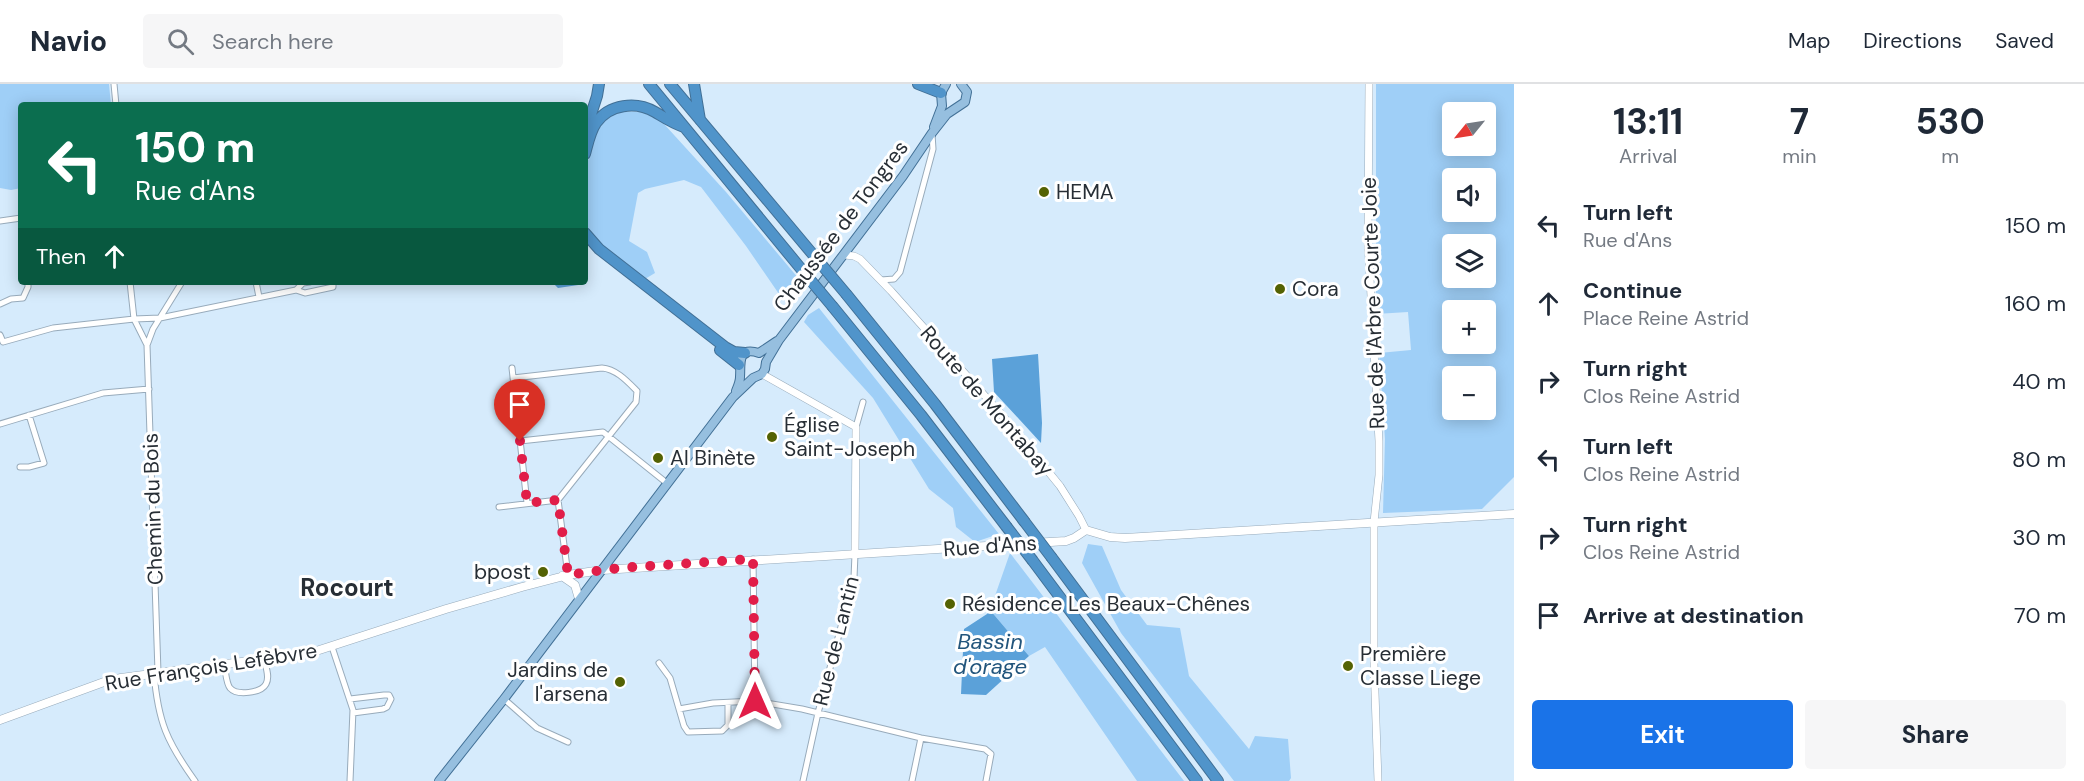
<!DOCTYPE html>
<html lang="en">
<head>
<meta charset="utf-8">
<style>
	:root { --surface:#fff; --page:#f6f6f7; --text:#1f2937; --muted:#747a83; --line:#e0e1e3; --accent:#1a73e8 }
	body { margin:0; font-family:"DM Sans",sans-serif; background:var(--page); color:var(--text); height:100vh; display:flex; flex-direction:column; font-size:22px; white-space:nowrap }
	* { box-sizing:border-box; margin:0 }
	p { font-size:20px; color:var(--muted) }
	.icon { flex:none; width:33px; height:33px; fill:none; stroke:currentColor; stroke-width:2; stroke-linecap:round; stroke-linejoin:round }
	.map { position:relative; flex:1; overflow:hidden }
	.sheet { display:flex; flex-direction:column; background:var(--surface); width:570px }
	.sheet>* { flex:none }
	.top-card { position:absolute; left:18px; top:18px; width:570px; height:183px; border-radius:6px; box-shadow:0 3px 15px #0003; background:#0b6e4f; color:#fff; overflow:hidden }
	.needle { width:39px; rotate:240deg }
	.buttons { position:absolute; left:1442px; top:18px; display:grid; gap:12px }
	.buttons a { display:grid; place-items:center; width:54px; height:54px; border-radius:6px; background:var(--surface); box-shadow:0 3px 15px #0003; font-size:30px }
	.pin { position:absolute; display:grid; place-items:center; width:51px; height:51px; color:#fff; margin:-62px -26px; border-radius:50% 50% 50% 0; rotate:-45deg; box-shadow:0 0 6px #0007 }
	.pin .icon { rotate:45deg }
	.me { position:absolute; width:66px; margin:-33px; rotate:0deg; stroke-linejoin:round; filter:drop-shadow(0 0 4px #0008) }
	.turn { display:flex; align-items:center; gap:21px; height:126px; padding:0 18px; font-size:27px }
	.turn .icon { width:78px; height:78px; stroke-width:2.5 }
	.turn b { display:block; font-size:42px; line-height:51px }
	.then { display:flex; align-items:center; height:57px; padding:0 18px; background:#0003; gap:12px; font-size:22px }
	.eta { display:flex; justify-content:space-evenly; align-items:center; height:102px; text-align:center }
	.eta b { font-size:36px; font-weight:700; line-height:42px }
	.action { display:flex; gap:12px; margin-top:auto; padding:12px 18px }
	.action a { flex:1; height:69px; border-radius:6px; background:var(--accent); color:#fff; font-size:24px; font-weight:700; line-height:69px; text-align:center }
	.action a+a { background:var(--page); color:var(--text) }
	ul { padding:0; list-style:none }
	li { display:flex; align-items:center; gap:18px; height:78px; padding:0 18px }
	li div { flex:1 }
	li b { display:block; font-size:22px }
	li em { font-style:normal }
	header { display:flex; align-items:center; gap:36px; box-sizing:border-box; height:84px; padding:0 30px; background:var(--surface); border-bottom:2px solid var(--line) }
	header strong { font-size:28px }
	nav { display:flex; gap:33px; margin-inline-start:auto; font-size:21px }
	.search { width:420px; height:54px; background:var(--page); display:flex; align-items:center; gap:15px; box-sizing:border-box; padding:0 21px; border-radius:6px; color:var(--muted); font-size:22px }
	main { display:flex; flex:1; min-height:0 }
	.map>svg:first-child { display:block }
	.green { fill:#9fcff7; fill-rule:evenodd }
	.water { fill:#5ba1d9 }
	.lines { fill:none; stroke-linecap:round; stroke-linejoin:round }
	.minor-casing { stroke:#98abbb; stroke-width:7 }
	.tertiary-casing { stroke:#98abbb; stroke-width:8 }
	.secondary-casing { stroke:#98abbb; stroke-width:9 }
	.primary-casing { stroke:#427096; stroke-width:10 }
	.motorway-casing { stroke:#427096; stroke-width:12 }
	.minor { stroke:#fff; stroke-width:5 }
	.tertiary { stroke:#fff; stroke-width:7 }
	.secondary { stroke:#fff; stroke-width:8 }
	.primary { stroke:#96bfdf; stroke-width:8 }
	.motorway { stroke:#5094ca; stroke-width:10 }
	.motorway-bridge-casing { stroke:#427096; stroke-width:12; stroke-linecap:butt }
	.motorway-bridge { stroke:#5094ca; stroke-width:10 }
	.route { stroke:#e11d48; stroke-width:10; stroke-dasharray:0 18 }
	.poi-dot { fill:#546203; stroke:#fff; stroke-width:2 }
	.labels { text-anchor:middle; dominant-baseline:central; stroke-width:6; stroke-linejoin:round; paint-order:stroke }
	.poi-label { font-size:21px; fill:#272e35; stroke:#fff; text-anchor:start }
	.street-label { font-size:21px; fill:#272e35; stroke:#fff }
	.water-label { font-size:22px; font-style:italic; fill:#22557c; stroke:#fff }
	.quarter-label { font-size:24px; font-weight:bold; fill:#272e35; stroke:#fff }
</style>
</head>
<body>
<header>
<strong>Navio</strong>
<div class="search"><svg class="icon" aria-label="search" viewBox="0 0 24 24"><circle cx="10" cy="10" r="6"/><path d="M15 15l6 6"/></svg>Search here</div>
<nav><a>Map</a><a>Directions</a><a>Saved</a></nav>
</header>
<main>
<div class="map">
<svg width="1514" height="697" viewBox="0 0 1514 697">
	<rect width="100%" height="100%" fill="#d6ebfc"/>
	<path class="green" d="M 0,0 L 109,0 L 111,21 L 21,21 L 21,104 L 11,106 L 0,104 Z
		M 1376,0 L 1514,0 L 1514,393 L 1482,425 L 1383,429 L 1385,355 L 1379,269 L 1411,266 L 1408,228 L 1376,230 ZM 1485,28 L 1485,62 L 1452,62 L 1452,28 ZM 1485,94 L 1485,128 L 1452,128 L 1452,94 ZM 1485,160 L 1485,194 L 1452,194 L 1452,160 ZM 1485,226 L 1485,260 L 1452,260 L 1452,226 ZM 1485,292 L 1485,326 L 1452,326 L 1452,292 Z
		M 619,27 L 654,29 L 726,108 L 804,201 L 800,211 L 779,210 L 746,162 L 701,103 L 684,96 L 645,105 L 638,109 L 629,157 L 647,168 L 655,189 L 645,195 L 599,160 L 585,143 L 585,86 L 599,41 Z
		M 819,224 L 999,450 L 975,458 L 956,443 L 953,424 L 929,405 L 873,314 L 804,238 L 808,231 Z
		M 1088,460 L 1102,462 L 1121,506 L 1147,541 L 1180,544 L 1189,592 L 1249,665 L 1255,652 L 1288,655 L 1291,694 L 1289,697 L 1234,697 L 1121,549 L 1082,479 Z
		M 1010,469 L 1184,697 L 1137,697 L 1045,563 L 1029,572 L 990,526 Z"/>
	<path class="water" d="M 585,190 L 588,194 L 585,200 L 558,204 L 552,198 L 585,198 Z
		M 1038,270 L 1042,339 L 1041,359 L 994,308 L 992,275 Z
		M 990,526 L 1029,572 L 986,611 L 961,610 L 964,545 L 987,530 Z"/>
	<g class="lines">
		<g class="minor-casing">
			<path id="minor" d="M 114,0 L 116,21
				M 0,137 L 21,134
				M 881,196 L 894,195 L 900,188 L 933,65 L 932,50
				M 130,198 L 134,235 L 147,261
				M 256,198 L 259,213
				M 296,206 L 303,199 L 310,198
				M 0,220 L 11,215 L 23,214 L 28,203 L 28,198
				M 0,251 L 3,258 L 53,244 L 134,235 L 160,234 L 296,206 L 305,209 L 333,203 L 333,198
				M 512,284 L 527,419
				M 0,340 L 103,309 L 149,305
				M 856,343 L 863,318
				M 520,357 L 603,348 L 668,400
				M 20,383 L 29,383 L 44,379 L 29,331
				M 558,416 L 568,491
				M 499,423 L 558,416 L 636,318 L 637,307 C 627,297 616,285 602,284 L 513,294
				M 753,475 L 755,617
				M 332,563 L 353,626 L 350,697
				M 659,579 L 670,594 L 684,642 L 688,648 L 722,647 L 728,641 L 728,619
				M 224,581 C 226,588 226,599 230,604 C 237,612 261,609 266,600 C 270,593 266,583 264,576
				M 158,588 L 147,261 L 153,245 L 182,198
				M 154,589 C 158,638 167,658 195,697
				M 350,615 L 384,611 L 389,611 L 391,615 L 387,623 L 383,625 L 353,629
				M 504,615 L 537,644 L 568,658
				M 679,625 L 713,619 L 755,617 L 802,625 L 921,654 L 985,665 L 991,670 L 986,697
				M 803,697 L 818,629 L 854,494 L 855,470
				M 912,697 L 921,654"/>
		</g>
		<g class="tertiary-casing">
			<path id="tertiary" d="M 1369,0 L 1368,158 L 1379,357 L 1379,391 L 1374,438 L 1374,579 L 1378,697
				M 845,171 L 854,172 L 860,175 L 891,207 L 1002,331 L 1060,402 L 1079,432 L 1086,446
				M 762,290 L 856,343 L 855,470"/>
		</g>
		<g class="secondary-casing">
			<path id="secondary" d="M 562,492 L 575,501 L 579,515
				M 0,636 L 104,598 L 121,594 L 310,569 L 446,525 L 522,503 L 568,491 L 602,486 L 1066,457 L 1074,454 L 1086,446 L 1110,453 L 1125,454 L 1514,430"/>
		</g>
		<g class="primary-casing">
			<path id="primary" d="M 934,43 L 942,22 L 941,9 L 946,0
				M 736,307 C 738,302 740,298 740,293 C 741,279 737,262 759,269 L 777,257
				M 439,697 L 504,615 L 733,313 L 753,294 L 762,290 L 765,285 L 766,278 L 779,256 L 903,92 L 932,49 L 947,30 L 965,18 L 967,8 L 961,0"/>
		</g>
		<g class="motorway-casing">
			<path id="motorway" d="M 649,0 L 802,186
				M 670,0 L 815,173
				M 694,0 L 700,36
				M 918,0 L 941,9
				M 585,49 L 597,12 L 599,0
				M 585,70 C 588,59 590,48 596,39 C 609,20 636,17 655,28 C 665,34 672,39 684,43
				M 585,149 L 599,165 L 725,263 L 734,268 L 745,269
				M 847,211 L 935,320 L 1024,437
				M 833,223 L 921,331 L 1006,442
				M 720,266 L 739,281
				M 1052,474 L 1218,697
				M 1033,477 L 1197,697"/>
		</g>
		<use href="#minor" class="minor"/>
		<use href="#tertiary" class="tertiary"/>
		<use href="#secondary" class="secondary"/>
		<use href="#primary" class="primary"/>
		<use href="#motorway" class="motorway"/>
		<g class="motorway-bridge-casing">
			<path id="motorway-bridge" d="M 815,173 L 847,211
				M 802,186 L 833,223
				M 1024,437 L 1052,474
				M 1006,442 L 1033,477"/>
		</g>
		<use href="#motorway-bridge" class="motorway-bridge"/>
	</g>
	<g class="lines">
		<path class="route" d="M 520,357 L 527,419 L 558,416 L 568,491 L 619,484 L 753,475 L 755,617"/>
	</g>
	<g class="poi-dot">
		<circle cx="1044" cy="108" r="6"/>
		<circle cx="1280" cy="205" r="6"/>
		<circle cx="772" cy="353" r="6"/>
		<circle cx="658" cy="374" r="6"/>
		<circle cx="543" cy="488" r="6"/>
		<circle cx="950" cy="520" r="6"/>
		<circle cx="1348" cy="582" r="6"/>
		<circle cx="620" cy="598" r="6"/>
	</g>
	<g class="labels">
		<g class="poi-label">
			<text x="1056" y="108">HEMA</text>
			<text x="1292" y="205">Cora</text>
			<text x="784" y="341">Église<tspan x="784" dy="24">Saint-Joseph</tspan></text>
			<text x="670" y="374">Al Binète</text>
			<text x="531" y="488" text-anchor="end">bpost</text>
			<text x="962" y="520">Résidence Les Beaux-Chênes</text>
			<text x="1360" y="570">Première<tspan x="1360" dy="24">Classe Liege</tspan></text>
			<text x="608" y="586" text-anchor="end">Jardins de<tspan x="608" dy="24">l'arsena</tspan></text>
		</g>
		<g class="street-label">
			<text transform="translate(841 142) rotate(-53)">Chaussée de Tongres</text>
			<text transform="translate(1373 219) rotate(-92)">Rue de l'Arbre Courte Joie</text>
			<text transform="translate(987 317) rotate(49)">Route de Montabay</text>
			<text transform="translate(153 425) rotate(-92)">Chemin du Bois</text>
			<text transform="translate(990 462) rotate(-4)">Rue d'Ans</text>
			<text transform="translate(836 557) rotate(-76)">Rue de Lantin</text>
			<text transform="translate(211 583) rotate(-9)">Rue François Lefèbvre</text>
		</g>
		<g class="water-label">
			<text x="990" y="557">Bassin<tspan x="990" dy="25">d'orage</tspan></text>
		</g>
		<g class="quarter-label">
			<text x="347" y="503">Rocourt</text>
		</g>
	</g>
</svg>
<div class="buttons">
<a><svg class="needle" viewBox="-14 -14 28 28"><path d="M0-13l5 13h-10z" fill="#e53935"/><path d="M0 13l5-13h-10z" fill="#747a83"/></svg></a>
<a><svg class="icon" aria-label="sound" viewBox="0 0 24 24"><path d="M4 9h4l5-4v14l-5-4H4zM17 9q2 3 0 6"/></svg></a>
<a><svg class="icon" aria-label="layers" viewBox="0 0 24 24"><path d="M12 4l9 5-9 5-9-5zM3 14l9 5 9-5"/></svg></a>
<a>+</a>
<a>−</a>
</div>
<div class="pin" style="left:520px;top:357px;background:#d93025"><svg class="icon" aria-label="arrive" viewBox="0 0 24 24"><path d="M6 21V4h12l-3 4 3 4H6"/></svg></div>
<svg class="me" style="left:755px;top:617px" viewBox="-20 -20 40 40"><path d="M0-17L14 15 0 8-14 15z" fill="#e11d48" stroke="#fff" stroke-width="4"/></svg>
<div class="top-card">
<div class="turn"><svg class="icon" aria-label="left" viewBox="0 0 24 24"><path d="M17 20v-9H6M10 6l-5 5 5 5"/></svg><div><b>150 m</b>Rue d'Ans</div></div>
<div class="then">Then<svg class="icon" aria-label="ahead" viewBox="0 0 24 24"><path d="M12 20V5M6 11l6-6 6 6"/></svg></div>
</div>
</div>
<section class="sheet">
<div class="eta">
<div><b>13:11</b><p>Arrival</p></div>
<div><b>7</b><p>min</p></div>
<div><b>530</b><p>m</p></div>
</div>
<ul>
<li><svg class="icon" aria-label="left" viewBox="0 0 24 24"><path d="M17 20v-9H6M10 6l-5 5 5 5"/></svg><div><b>Turn left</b><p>Rue d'Ans</p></div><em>150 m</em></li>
<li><svg class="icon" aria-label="ahead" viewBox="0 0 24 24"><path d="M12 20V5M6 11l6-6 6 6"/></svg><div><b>Continue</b><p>Place Reine Astrid</p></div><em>160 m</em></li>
<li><svg class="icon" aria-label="right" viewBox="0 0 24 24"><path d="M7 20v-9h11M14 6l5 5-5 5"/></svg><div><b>Turn right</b><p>Clos Reine Astrid</p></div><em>40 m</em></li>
<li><svg class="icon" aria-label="left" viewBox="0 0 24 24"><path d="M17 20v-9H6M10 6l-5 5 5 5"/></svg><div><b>Turn left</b><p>Clos Reine Astrid</p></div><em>80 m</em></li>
<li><svg class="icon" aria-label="right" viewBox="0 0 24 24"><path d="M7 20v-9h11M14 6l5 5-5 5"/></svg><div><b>Turn right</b><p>Clos Reine Astrid</p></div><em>30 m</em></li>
<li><svg class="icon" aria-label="arrive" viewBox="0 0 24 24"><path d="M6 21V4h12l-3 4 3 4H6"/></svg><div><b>Arrive at destination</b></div><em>70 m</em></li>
</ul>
<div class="action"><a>Exit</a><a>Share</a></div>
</section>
</main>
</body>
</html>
